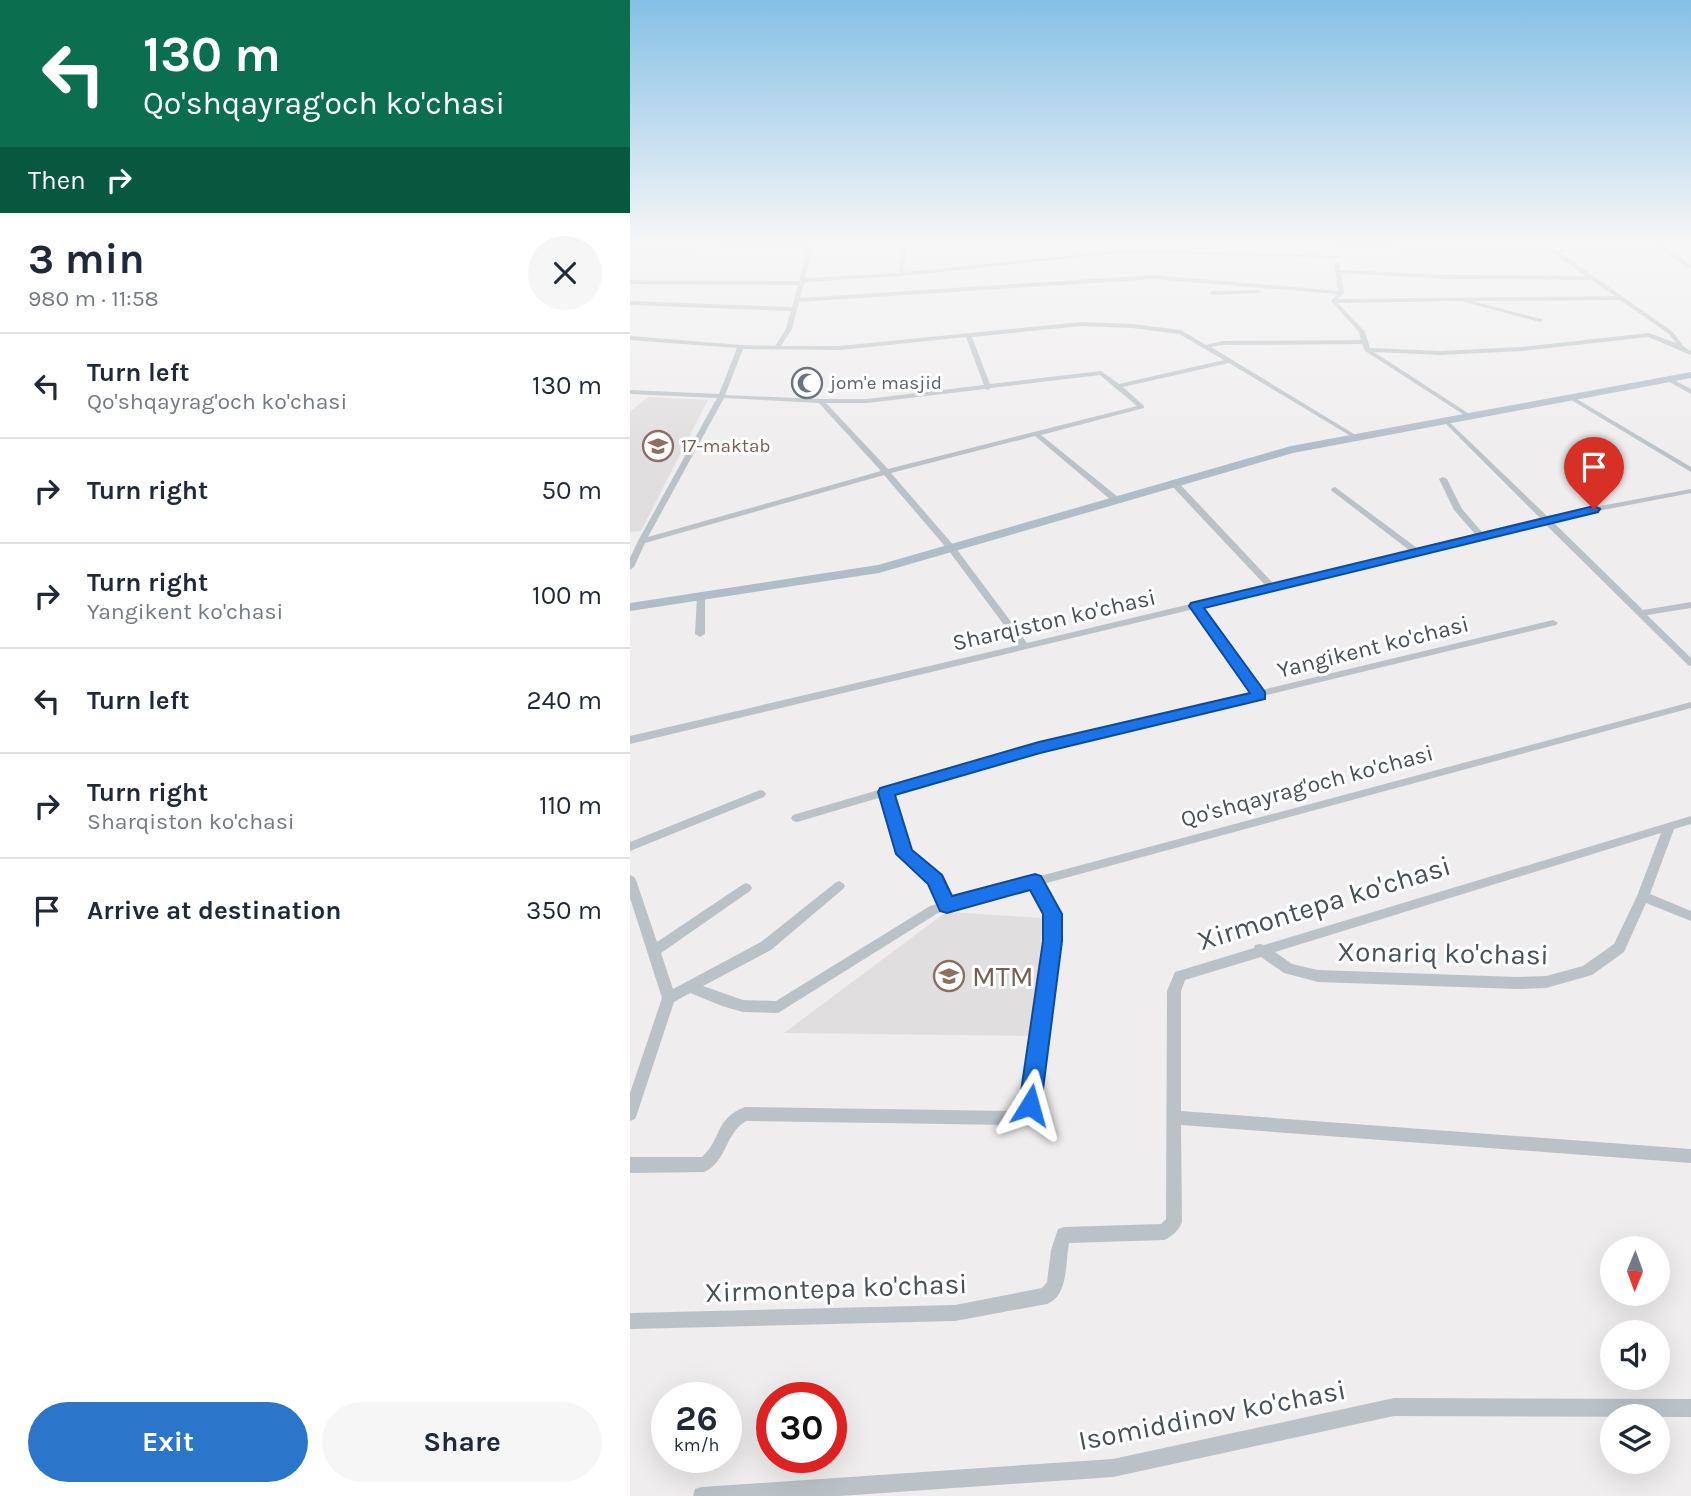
<!DOCTYPE html>
<html lang="en">
<head>
<meta charset="utf-8">
<style>
	:root { --surface:#fff; --page:#f6f6f7; --text:#1f2937; --muted:#747a83; --line:#e0e1e3; --accent:#2b76cb }
	body { margin:0; font-family:Karla,sans-serif; background:var(--page); color:var(--text); height:100vh; display:flex; flex-direction:column; font-size:26px; white-space:nowrap }
	* { box-sizing:border-box; margin:0 }
	p { font-size:23px; color:var(--muted) }
	.icon { flex:none; width:38px; height:38px; fill:none; stroke:currentColor; stroke-width:2; stroke-linecap:round; stroke-linejoin:round }
	.map { position:relative; flex:1; overflow:hidden }
	.sheet { display:flex; flex-direction:column; background:var(--surface); width:630px }
	.sheet>* { flex:none }
	.banner { background:#0b6e4f; color:#fff; overflow:hidden }
	.needle { width:46px; rotate:181deg }
	.buttons { position:absolute; left:970px; top:1236px; display:grid; gap:14px }
	.buttons a { display:grid; place-items:center; width:70px; height:70px; border-radius:50%; background:var(--surface); box-shadow:0 7px 28px #0002; font-size:35px }
	.speed { position:absolute; left:21px; top:1382px; display:flex; gap:14px; font-size:35px; font-weight:700; text-align:center }
	.speed>* { display:grid; place-content:center; width:91px; height:91px; border-radius:50%; background:var(--surface); box-shadow:0 7px 28px #0002; line-height:1 }
	.speed small { font-size:18px; font-weight:400 }
	.speed .limit { border:10px solid #d22; background:#fff; color:#111 }
	.pin { position:absolute; display:grid; place-items:center; width:60px; height:60px; color:#fff; margin:-72px -30px; border-radius:50% 50% 50% 0; rotate:-45deg; box-shadow:0 0 7px #0007 }
	.pin .icon { rotate:45deg }
	.me { position:absolute; width:77px; margin:-38px; rotate:8deg; stroke-linejoin:round; filter:drop-shadow(0 0 5px #0008) }
	.turn { display:flex; align-items:center; gap:24px; height:147px; padding:0 28px; font-size:32px }
	.turn .icon { width:91px; height:91px; stroke-width:2.5 }
	.turn b { display:block; font-size:49px; line-height:60px }
	.then { display:flex; align-items:center; height:66px; padding:0 28px; background:#0003; gap:14px; font-size:26px }
	.round { display:grid; place-items:center; flex:none; width:74px; height:74px; border-radius:37px; background:var(--page) }
	.headline { display:flex; align-items:center; justify-content:space-between; height:119px; padding:0 28px }
	h1 { font-size:42px; font-weight:700; line-height:52px }
	.action { display:flex; gap:14px; margin-top:auto; padding:14px 28px }
	.action a { flex:1; height:80px; border-radius:42px; background:var(--accent); color:#fff; font-size:28px; font-weight:700; line-height:80px; text-align:center }
	.action a+a { background:var(--page); color:var(--text) }
	ul { padding:0; list-style:none }
	li { display:flex; align-items:center; gap:21px; height:105px; padding:0 28px; border-top:2px solid var(--line) }
	li div { flex:1 }
	li b { display:block; font-size:26px }
	li em { font-style:normal }
	main { display:flex; flex:1; min-height:0 }
	.map>svg:first-child { display:block }
	.education { fill:#e0dede }
	.lines { fill:none; stroke-linecap:round; stroke-linejoin:round }
	.minor { fill:#bac2c8; fill-rule:evenodd }
	.primary { fill:#afbdc9; fill-rule:evenodd }
	.route { fill:#1a73e8; stroke:#114b97; stroke-width:2 }
	.labels { text-anchor:middle; dominant-baseline:central; stroke-width:6; stroke-linejoin:round; paint-order:stroke }
	.far-worship-label { font-size:19px; fill:#5b616d; stroke:#fff; text-anchor:start }
	.far-education-label { font-size:19px; fill:#785e54; stroke:#fff; text-anchor:start }
	.street-label { font-size:23px; fill:#475158; stroke:#fff }
	.near-street-label { font-size:28px; fill:#475158; stroke:#fff }
	.near-education-label { font-size:28px; fill:#785e54; stroke:#fff; text-anchor:start }
</style>
</head>
<body>
<main>
<section class="sheet">
<div class="banner">
<div class="turn"><svg class="icon" aria-label="left" viewBox="0 0 24 24"><path d="M17 20v-9H6M10 6l-5 5 5 5"/></svg><div><b>130 m</b>Qo'shqayrag'och ko'chasi</div></div>
<div class="then">Then<svg class="icon" aria-label="right" viewBox="0 0 24 24"><path d="M7 20v-9h11M14 6l5 5-5 5"/></svg></div>
</div>
<div class="headline"><div><h1>3 min</h1><p>980 m · 11:58</p></div><a class="round"><svg class="icon" aria-label="close" viewBox="0 0 24 24"><path d="M6 6l12 12M18 6L6 18"/></svg></a></div>
<ul>
<li><svg class="icon" aria-label="left" viewBox="0 0 24 24"><path d="M17 20v-9H6M10 6l-5 5 5 5"/></svg><div><b>Turn left</b><p>Qo'shqayrag'och ko'chasi</p></div><em>130 m</em></li>
<li><svg class="icon" aria-label="right" viewBox="0 0 24 24"><path d="M7 20v-9h11M14 6l5 5-5 5"/></svg><div><b>Turn right</b></div><em>50 m</em></li>
<li><svg class="icon" aria-label="right" viewBox="0 0 24 24"><path d="M7 20v-9h11M14 6l5 5-5 5"/></svg><div><b>Turn right</b><p>Yangikent ko'chasi</p></div><em>100 m</em></li>
<li><svg class="icon" aria-label="left" viewBox="0 0 24 24"><path d="M17 20v-9H6M10 6l-5 5 5 5"/></svg><div><b>Turn left</b></div><em>240 m</em></li>
<li><svg class="icon" aria-label="right" viewBox="0 0 24 24"><path d="M7 20v-9h11M14 6l5 5-5 5"/></svg><div><b>Turn right</b><p>Sharqiston ko'chasi</p></div><em>110 m</em></li>
<li><svg class="icon" aria-label="arrive" viewBox="0 0 24 24"><path d="M6 21V4h12l-3 4 3 4H6"/></svg><div><b>Arrive at destination</b></div><em>350 m</em></li>
</ul>
<div class="action"><a>Exit</a><a>Share</a></div>
</section>
<div class="map">
<svg width="1061" height="1496" viewBox="0 0 1061 1496">
	<rect width="100%" height="100%" fill="#efeded"/>
	<path class="education" d="M 18,397 L 78,400 L 11,531 L 0,532 L 0,412 Z
		M 316,912 L 414,918 L 400,1036 L 154,1033 Z"/>
	<g class="lines">
		<path class="minor" d="M 180,244 L 184,244 L 175,278 L 269,273 L 272,244 L 276,244 L 274,272 L 498,250 L 707,256 L 709,257 L 707,258 L 498,252 L 271,276 L 174,282 L 176,283 L 174,284 L 170,298 L 524,275 L 708,291 L 704,264 L 707,262 L 710,264 L 710,270 L 816,275 L 956,276 L 922,252 L 706,248 L 704,247 L 706,246 L 925,250 L 1026,247 L 1024,244 L 1061,244 L 1061,245 L 1034,247 L 1061,265 L 1061,269 L 1031,249 L 929,252 L 1043,332 L 1054,347 L 1061,351 L 1061,355 L 1018,337 L 892,351 L 810,355 L 744,352 L 841,415 L 841,417 L 839,418 L 735,351 L 732,344 L 593,345 L 581,347 L 729,437 L 724,438 L 599,363 L 493,387 L 514,406 L 514,408 L 411,435 L 488,497 L 488,501 L 482,501 L 405,436 L 261,473 L 325,547 L 397,643 L 636,586 L 540,484 L 539,482 L 543,480 L 546,480 L 644,584 L 779,550 L 702,491 L 701,489 L 705,487 L 787,548 L 845,534 L 824,510 L 809,479 L 813,477 L 817,479 L 832,509 L 852,532 L 910,518 L 813,421 L 813,419 L 815,418 L 917,516 L 1061,489 L 1061,493 L 921,520 L 1013,610 L 1061,602 L 1061,608 L 1017,615 L 1061,658 L 1061,666 L 1058,665 L 913,522 L 571,607 L 632,690 L 923,620 L 928,623 L 926,625 L 410,750 L 262,794 L 279,852 L 310,877 L 321,900 L 1061,702 L 1061,708 L 413,884 L 428,914 L 430,923 L 407,1105 L 402,1117 L 382,1125 L 116,1121 C 95,1133 97,1162 74,1172 L 0,1173 L 0,1157 L 72,1157 C 92,1139 84,1119 115,1107 L 382,1111 L 392,1107 L 418,923 L 416,914 L 402,887 L 308,913 L 148,1013 L 113,1012 L 92,1006 L 60,993 L 44,1002 L 7,1114 L 5,1119 L 0,1121 L 0,1093 L 32,998 L 0,898 L 0,875 L 4,877 L 6,880 L 27,942 L 112,885 L 116,883 L 120,885 L 122,888 L 120,891 L 31,953 L 43,989 L 131,942 L 205,883 L 209,881 L 213,883 L 215,886 L 213,889 L 141,950 L 73,986 L 113,1000 L 146,1001 L 300,906 L 310,903 L 301,883 L 270,857 L 252,797 L 167,822 L 163,821 L 161,818 L 163,815 L 409,743 L 623,692 L 564,609 L 0,744 L 0,736 L 389,645 L 319,551 L 254,475 L 15,543 L 4,567 L 0,570 L 0,558 L 8,541 L 87,398 L 0,394 L 0,390 L 89,394 L 107,348 L 0,340 L 0,336 L 111,345 L 145,346 L 156,329 L 161,311 L 0,305 L 0,301 L 162,307 L 168,285 L 0,284 L 0,280 L 169,281 L 178,248 L 0,250 L 0,248 L 179,246 ZM 711,273 L 816,279 L 961,280 L 985,296 L 708,299 L 714,293 ZM 524,279 L 707,294 L 701,301 L 729,332 L 731,340 L 593,341 L 576,345 L 551,330 L 502,324 L 452,322 L 210,346 L 151,346 L 162,329 L 169,302 ZM 990,300 L 1039,334 L 1046,343 L 1019,333 L 892,347 L 810,351 L 740,348 L 735,332 L 708,303 L 831,301 L 910,322 L 913,320 L 912,319 L 841,301 ZM 452,326 L 502,328 L 549,334 L 594,360 L 489,384 L 471,371 L 360,384 L 342,337 ZM 336,337 L 354,385 L 237,399 L 191,399 L 95,395 L 113,349 L 210,350 ZM 470,375 L 507,406 L 258,469 L 196,403 L 237,403 L 355,389 L 358,390 L 361,388 ZM 94,398 L 189,403 L 251,471 L 18,537 Z
			M 629,290 L 631,293 L 582,295 L 579,293 L 582,291 Z
			M 1038,377 L 1061,389 L 1061,394 L 1036,380 L 1035,379 Z
			M 940,395 L 1061,467 L 1061,472 L 938,398 L 937,397 Z
			M 71,594 L 75,597 L 75,634 L 70,637 L 65,634 L 67,597 Z
			M 130,790 L 134,791 L 136,794 L 134,797 L 0,851 L 0,842 Z
			M 1061,816 L 1061,824 L 1044,829 L 1020,894 L 1061,911 L 1061,921 L 1016,903 L 994,952 L 962,975 L 916,988 L 887,989 L 688,982 L 654,973 L 631,957 L 555,980 L 551,991 L 551,1111 L 1061,1149 L 1061,1163 L 551,1125 L 552,1222 C 549,1230 542,1237 534,1240 L 439,1243 C 435,1263 439,1295 417,1304 L 325,1321 L 0,1329 L 0,1313 L 325,1305 L 412,1288 L 417,1282 L 421,1250 L 428,1229 L 434,1227 L 531,1224 L 536,1219 L 537,991 L 545,972 L 624,948 L 625,945 L 630,944 L 634,945 ZM 1031,833 L 1007,896 L 984,944 L 953,966 L 916,976 L 887,977 L 688,970 L 662,964 L 645,952 Z
			M 764,1398 L 1061,1399 L 1061,1417 L 764,1416 L 483,1477 L 210,1496 L 63,1496 L 65,1489 L 72,1487 L 483,1459 Z"/>
		<path class="primary" d="M 1061,372 L 1061,378 L 663,453 L 249,573 L 0,611 L 0,603 L 248,565 L 661,446 Z"/>
	</g>
	<linearGradient id="sky" x2="0" y2="1"><stop stop-color="#85c0e6"/><stop offset="0.54" stop-color="#f8f7f7"/><stop offset="1" stop-color="#f8f7f7" stop-opacity="0"/></linearGradient>
	<rect width="1061" height="453" fill="url(#sky)"/>
	<path class="route" d="M 964,506 L 970,509 L 968,512 L 574,608 L 635,692 L 635,699 L 410,753 L 265,795 L 282,850 L 312,875 L 322,896 L 405,874 L 411,876 L 432,914 L 432,941 L 411,1105 L 408,1112 L 400,1115 L 392,1112 L 389,1105 L 413,941 L 413,914 L 400,890 L 317,913 L 310,911 L 298,884 L 266,854 L 248,792 L 250,788 L 409,742 L 620,693 L 559,606 L 561,603 Z"/>
	<defs>
		<g id="mosque-ring" transform="scale(1.575)"><circle r="9.5" fill="#fff" stroke="#6b7280" stroke-width="1.5"/><path d="M3.5-4.9A6 6 0 1 0 3.5 4.9A5 5 0 1 1 3.5-4.9Z" fill="#6b7280"/></g>
		<g id="school-ring" transform="scale(1.575)"><circle r="9.5" fill="#fff" stroke="#8d6e63" stroke-width="1.5"/><path d="M0-5L7-2L0 1L-7-2ZM-4 1L0 2.5L4 1V4Q0 6-4 4Z" fill="#8d6e63"/></g>
	</defs>
	<g fill-rule="evenodd">
		<use href="#mosque-ring" x="177" y="383"/>
		<use href="#school-ring" x="28" y="446"/>
		<use href="#school-ring" x="319" y="976"/>
	</g>
	<g class="labels">
		<g class="far-worship-label">
			<text x="200" y="383">jom'e masjid</text>
		</g>
		<g class="far-education-label">
			<text x="51" y="446">17-maktab</text>
		</g>
		<g class="street-label">
			<text transform="translate(424 620) rotate(-13)">Sharqiston ko'chasi</text>
			<text transform="translate(743 647) rotate(-14)">Yangikent ko'chasi</text>
			<text transform="translate(677 786) rotate(-15)">Qo'shqayrag'och ko'chasi</text>
		</g>
		<g class="near-street-label">
			<text transform="translate(694 903) rotate(-17)">Xirmontepa ko'chasi</text>
			<text transform="translate(813 953) rotate(1)">Xonariq ko'chasi</text>
			<text transform="translate(206 1288) rotate(-2)">Xirmontepa ko'chasi</text>
			<text transform="translate(582 1415) rotate(-11)">Isomiddinov ko'chasi</text>
		</g>
		<g class="near-education-label">
			<text x="342" y="976">MTM</text>
		</g>
	</g>
</svg>
<div class="buttons">
<a><svg class="needle" viewBox="-14 -14 28 28"><path d="M0-13l5 13h-10z" fill="#e53935"/><path d="M0 13l5-13h-10z" fill="#747a83"/></svg></a>
<a><svg class="icon" aria-label="sound" viewBox="0 0 24 24"><path d="M4 9h4l5-4v14l-5-4H4zM17 9q2 3 0 6"/></svg></a>
<a><svg class="icon" aria-label="layers" viewBox="0 0 24 24"><path d="M12 4l9 5-9 5-9-5zM3 14l9 5 9-5"/></svg></a>
</div>
<div class="speed"><div>26<small>km/h</small></div><div class="limit">30</div></div>
<div class="pin" style="left:964px;top:509px;background:#d93025"><svg class="icon" aria-label="arrive" viewBox="0 0 24 24"><path d="M6 21V4h12l-3 4 3 4H6"/></svg></div>
<svg class="me" style="left:400px;top:1105px" viewBox="-20 -20 40 40"><path d="M0-17L14 15 0 8-14 15z" fill="#1a73e8" stroke="#fff" stroke-width="4"/></svg>
</div>
</main>
</body>
</html>
